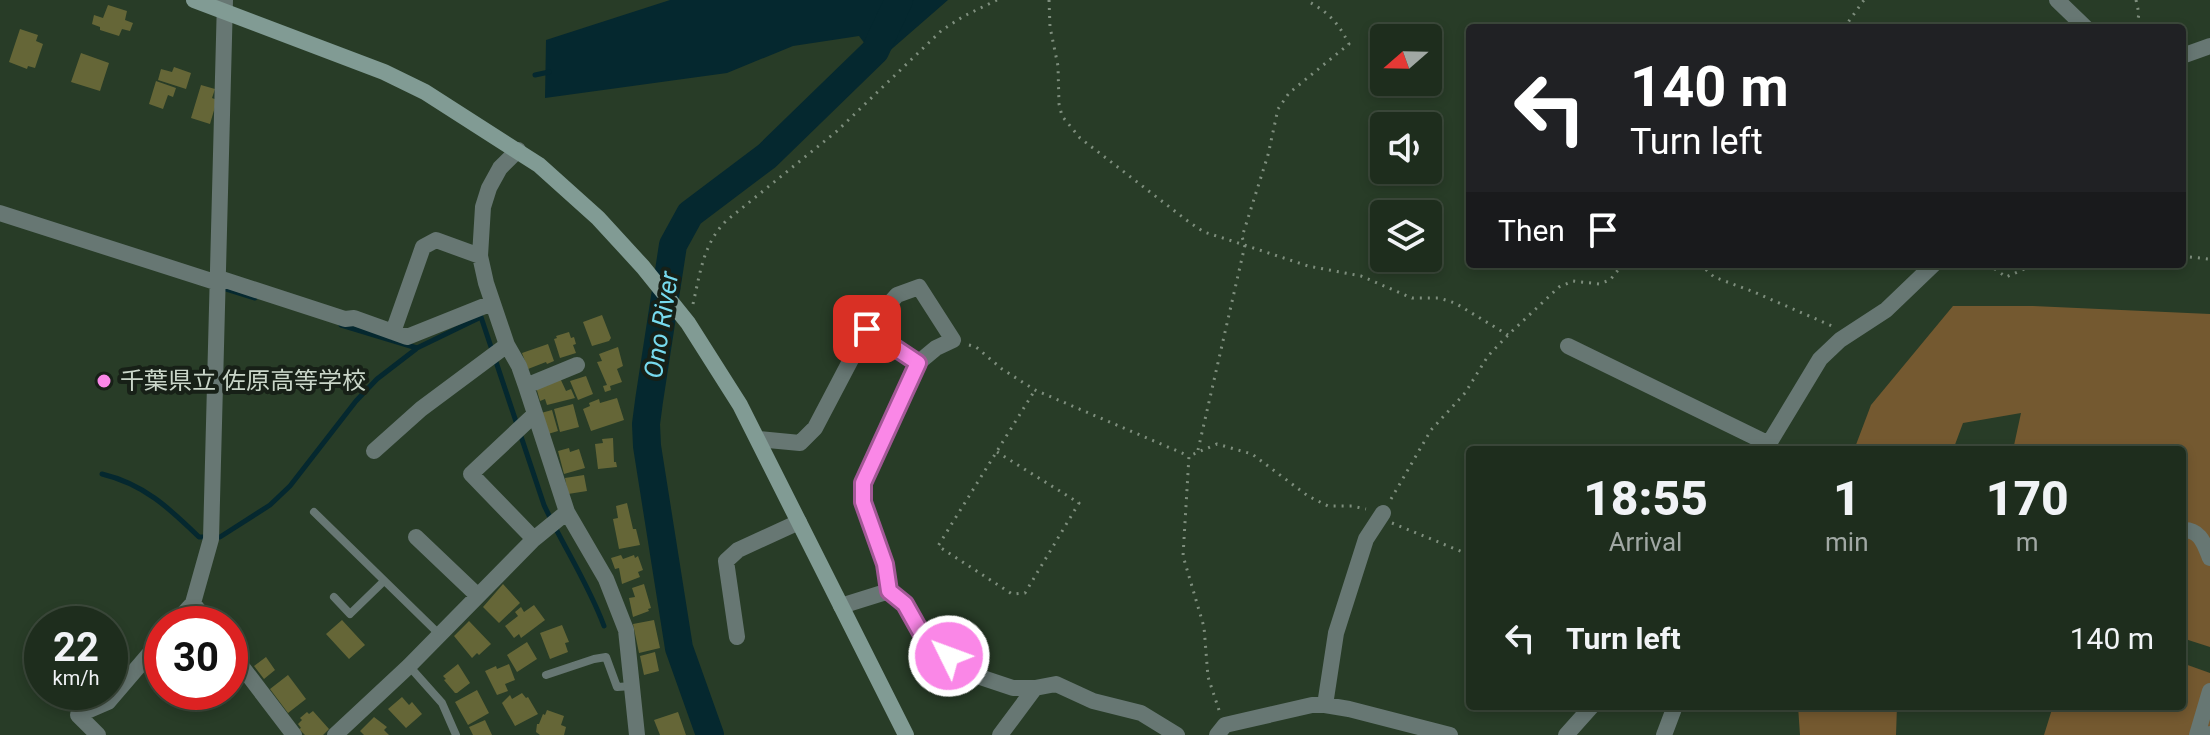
<!DOCTYPE html>
<html lang="en">
<head>
<meta charset="utf-8">
<style>
	:root { --surface:#1e2d1d; --page:#263526; --text:#f1f3f6; --muted:#a1a8a4; --line:#3c493b }
	body { margin:0; font-family:Roboto,"Noto Sans JP",sans-serif; background:var(--page); color:var(--text); height:100vh; display:flex; flex-direction:column; font-size:30px; white-space:nowrap }
	* { box-sizing:border-box; margin:0 }
	p { font-size:26px; color:var(--muted) }
	.icon { flex:none; width:44px; height:44px; fill:none; stroke:currentColor; stroke-width:2; stroke-linecap:round; stroke-linejoin:round }
	.map { position:relative; flex:1; overflow:hidden }
	.sheet { position:absolute; left:1466px; top:446px; width:720px; height:264px; display:flex; flex-direction:column; background:var(--surface); border-radius:8px; box-shadow:0 4px 12px #0003,0 0 0 2px var(--line) }
	.sheet>* { flex:none }
	.top-card { position:absolute; left:1466px; top:24px; width:720px; height:244px; border-radius:8px; box-shadow:0 4px 12px #0003,0 0 0 2px var(--line); background:#202124; color:#fff; overflow:hidden }
	.needle { width:52px; rotate:250deg }
	.tools { position:absolute; left:1370px; top:24px; display:grid; gap:16px }
	.tools a { display:grid; place-items:center; width:72px; height:72px; border-radius:8px; background:var(--surface); box-shadow:0 4px 12px #0003,0 0 0 2px var(--line); font-size:40px }
	.speed { position:absolute; left:24px; top:606px; display:flex; gap:16px; font-size:40px; font-weight:700; text-align:center }
	.speed>* { display:grid; place-content:center; width:104px; height:104px; border-radius:50%; background:var(--surface); box-shadow:0 4px 12px #0003,0 0 0 2px var(--line); line-height:1 }
	.speed small { font-size:20px; font-weight:400 }
	.speed .limit { border:12px solid #d22; background:#fff; color:#111 }
	.pin { position:absolute; display:grid; place-items:center; width:68px; height:68px; color:#fff; margin:-34px; border-radius:16px; box-shadow:0 4px 12px #0006 }
	.me { position:absolute; width:88px; margin:-44px; rotate:312deg; stroke-linejoin:round; filter:drop-shadow(0 0 6px #0008) }
	.turn { display:flex; align-items:center; gap:28px; height:168px; padding:0 32px; font-size:36px }
	.turn .icon { width:104px; height:104px; stroke-width:2.5 }
	.turn b { display:block; font-size:56px; line-height:68px }
	.then { display:flex; align-items:center; height:76px; padding:0 32px; background:#0003; gap:16px; font-size:30px }
	.eta { display:flex; justify-content:space-evenly; align-items:center; height:136px; text-align:center }
	.eta b { font-size:48px; font-weight:800; line-height:56px }
	ul { padding:0; list-style:none }
	li { display:flex; align-items:center; gap:24px; height:112px; padding:0 32px }
	li div { flex:1 }
	li b { display:block; font-size:30px }
	li em { font-style:normal }
	.map>svg:first-child { display:block }
	.forest { fill:#745930 }
	.water { fill:#05282f }
	.lines { fill:none; stroke-linecap:round; stroke-linejoin:round }
	.stream { stroke:#05282f; stroke-width:5 }
	.river { stroke:#05282f; stroke-width:28 }
	.building { fill:#656637 }
	.path { stroke:#7e8e7d; stroke-width:3; stroke-dasharray:2 6; stroke-linecap:butt }
	.lane { stroke:#677773; stroke-width:8 }
	.street { stroke:#677773; stroke-width:16 }
	.secondary { stroke:#819b94; stroke-width:16 }
	.route-casing { stroke:#a25896; stroke-width:20 }
	.route { stroke:#fa87e7; stroke-width:14 }
	.poi-dot { fill:#fa87e7; stroke:#172017; stroke-width:3 }
	.labels { text-anchor:middle; dominant-baseline:central; stroke-width:8; stroke-linejoin:round; paint-order:stroke }
	.poi-label { font-size:24px; fill:#cad6c9; stroke:#172017; text-anchor:start }
	.water-label { font-size:26px; font-style:italic; fill:#77daee; stroke:#172017 }
</style>
</head>
<body>
<div class="map">
<svg width="2210" height="735" viewBox="0 0 2210 735">
	<rect width="100%" height="100%" fill="#283c27"/>
	<path class="forest" d="M 1953,306 L 2033,306 L 2210,314 L 2210,647 L 2182,638 L 2182,450 L 2013,450 L 2021,413 L 1963,423 L 1953,450 L 1854,450 L 1871,405 Z
		M 2182,663 L 2210,673 L 2210,735 L 2044,735 L 2053,706 L 2182,706 Z
		M 1798,706 L 1897,706 L 1896,735 L 1800,735 Z"/>
	<path class="water" d="M 670,0 L 948,0 L 878,61 L 859,36 L 793,46 L 727,73 L 545,98 L 546,40 Z"/>
	<g class="lines">
		<path class="stream" d="M 535,75 L 549,72
			M 223,288 L 255,298
			M 341,325 L 417,348 L 481,317 L 544,505 C 563,546 588,583 604,626
			M 102,474 C 144,484 169,508 199,537 L 220,537 L 270,505 L 290,486 L 356,401 L 377,379 L 416,349"/>
		<path class="river" d="M 710,735 L 679,648 L 647,446 L 646,424 L 649,401 L 673,245 L 690,214 L 767,156 L 875,51 L 899,0"/>
	</g>
	<path class="building" d="M 108,5 L 127,11 L 125,20 L 133,23 L 130,31 L 122,29 L 119,36 L 100,30 L 100,27 L 92,24 L 94,15 L 103,18 Z
		M 20,29 L 38,35 L 36,41 L 43,44 L 35,68 L 28,66 L 27,69 L 9,62 Z
		M 81,53 L 109,63 L 100,91 L 71,82 Z
		M 174,67 L 191,73 L 186,89 L 158,80 L 161,69 L 172,72 Z
		M 156,81 L 176,88 L 173,97 L 168,95 L 163,109 L 149,104 Z
		M 201,85 L 215,89 L 212,98 L 217,100 L 210,124 L 191,118 Z
		M 602,315 L 611,338 L 609,341 L 592,346 L 583,322 Z
		M 569,332 L 571,338 L 574,337 L 576,344 L 573,345 L 576,353 L 560,358 L 554,339 L 557,338 L 556,336 Z
		M 548,344 L 554,361 L 547,364 L 546,362 L 528,369 L 522,353 Z
		M 618,347 L 623,366 L 617,369 L 622,382 L 610,386 L 611,390 L 605,392 L 603,386 L 607,385 L 597,362 L 602,361 L 599,354 Z
		M 586,376 L 593,394 L 578,400 L 570,381 Z
		M 560,378 L 566,391 L 571,389 L 575,398 L 547,405 L 545,399 L 540,401 L 536,387 Z
		M 617,398 L 624,420 L 591,431 L 583,409 L 590,406 L 589,403 L 599,399 L 600,403 Z
		M 573,404 L 579,427 L 560,432 L 554,409 Z
		M 552,410 L 558,431 L 548,434 L 541,413 Z
		M 613,438 L 614,462 L 616,462 L 617,467 L 598,469 L 595,444 L 603,443 L 602,439 Z
		M 569,448 L 570,452 L 579,449 L 585,468 L 564,474 L 558,451 Z
		M 584,475 L 587,491 L 568,494 L 565,478 Z
		M 627,503 L 633,529 L 636,529 L 640,545 L 619,549 L 613,519 L 618,518 L 616,506 Z
		M 621,555 L 623,559 L 634,555 L 635,558 L 638,556 L 643,570 L 638,572 L 640,577 L 622,584 L 619,568 L 615,569 L 611,558 Z
		M 503,584 L 520,603 L 499,623 L 483,607 Z
		M 644,584 L 651,608 L 648,609 L 649,611 L 633,617 L 629,598 L 635,597 L 632,588 Z
		M 534,605 L 545,620 L 521,638 L 519,634 L 514,638 L 505,626 L 518,616 L 515,612 L 521,607 L 524,612 Z
		M 342,620 L 365,645 L 349,659 L 326,634 Z
		M 654,620 L 660,648 L 639,653 L 633,624 Z
		M 469,621 L 491,644 L 479,655 L 477,653 L 472,658 L 454,636 Z
		M 562,625 L 569,642 L 565,643 L 568,652 L 550,659 L 540,633 Z
		M 527,642 L 537,659 L 517,672 L 507,655 Z
		M 655,652 L 659,671 L 644,675 L 640,656 Z
		M 266,657 L 275,670 L 264,679 L 254,666 Z
		M 458,664 L 470,683 L 457,693 L 455,693 L 444,680 L 446,679 L 443,676 Z
		M 509,664 L 515,680 L 505,684 L 508,691 L 497,695 L 485,671 L 496,666 L 497,669 Z
		M 288,675 L 306,699 L 288,713 L 270,689 Z
		M 477,690 L 489,713 L 468,725 L 455,702 Z
		M 522,693 L 526,698 L 528,697 L 538,714 L 515,726 L 502,703 L 510,695 L 512,699 Z
		M 402,697 L 409,705 L 412,702 L 422,714 L 406,728 L 388,709 Z
		M 547,710 L 564,716 L 561,725 L 566,727 L 564,735 L 540,735 L 536,732 L 537,724 L 539,724 L 543,714 L 545,715 Z
		M 313,711 L 329,729 L 323,735 L 305,735 L 299,729 L 301,728 L 298,724 L 302,720 L 300,718 L 307,712 L 309,714 Z
		M 678,712 L 686,735 L 660,735 L 654,720 Z
		M 374,717 L 387,727 L 384,730 L 389,735 L 364,735 L 360,731 Z
		M 485,720 L 492,735 L 473,735 L 469,727 Z"/>
	<g class="lines">
		<path class="path" d="M 1049,0 L 1050,27 L 1058,66 L 1059,104 L 1062,116 L 1080,138 L 1189,222 L 1204,232 L 1226,239 L 1308,266 L 1361,276 L 1412,298 L 1439,298 L 1455,303 L 1508,335
			M 2136,0 L 2139,14 L 2136,28
			M 1844,28 L 1864,0
			M 2182,256 L 2208,259
			M 1700,264 L 1714,277 L 1754,292 L 1832,326
			M 1988,264 L 2006,277 L 2036,264
			M 693,304 C 700,274 703,244 726,221 L 837,131 L 942,30 L 964,16 L 997,0
			M 969,345 L 976,347 L 1002,369 L 1035,390 L 1189,456
			M 1198,450 L 1245,245 L 1242,237 L 1268,155 L 1278,109 L 1289,93 L 1349,44 C 1337,21 1329,13 1306,0
			M 997,452 L 1079,503 L 1025,593 L 1012,594 L 938,546 L 1035,390
			M 1391,499 L 1431,430 L 1465,393 L 1488,356 L 1508,335 L 1559,287 L 1573,281 L 1599,284 L 1610,280 L 1623,264
			M 1392,523 L 1470,555
			M 1219,710 L 1208,677 L 1204,627 L 1183,556 L 1189,456 L 1217,444 L 1252,454 L 1308,496 L 1328,506 L 1352,506 L 1366,509"/>
		<path class="lane" d="M 314,512 L 440,635
			M 334,597 L 350,614 L 384,581
			M 409,666 L 442,703 L 456,735
			M 546,675 L 594,659 L 606,657 L 617,687 L 633,686"/>
		<path class="street" d="M 2057,0 L 2086,28
			M 2182,56 L 2210,46
			M 518,150 L 500,168 L 489,188 L 483,207 L 480,256 L 486,283 L 507,345 L 519,366 L 526,386 L 567,512 L 606,579 L 626,630 L 637,735
			M 0,213 L 218,283
			M 219,278 L 345,319 L 354,318 L 407,337 L 492,303
			M 867,329 L 918,363
			M 393,332 L 423,247 L 436,240 L 480,256
			M 1568,346 L 1769,444
			M 526,386 L 577,365
			M 758,439 L 800,443 L 815,428 L 867,329 L 897,295 L 919,287 L 953,340 L 936,348 L 918,363 L 863,483 L 863,502 L 885,564 L 889,591 L 841,606
			M 1765,450 L 1820,359 L 1840,340 L 1886,310 L 1934,264
			M 374,451 L 421,409 L 507,345
			M 2182,530 C 2200,529 2204,543 2210,558
			M 416,537 L 478,596
			M 534,539 L 471,474 L 535,414
			M 889,591 L 905,604 L 924,638 L 974,675 L 1013,688 L 1035,688 L 1056,684 L 1093,701 L 1141,713 L 1177,735
			M 174,624 L 193,603
			M 209,624 L 193,603 L 211,539 L 225,0
			M 737,637 L 726,561 L 738,550 L 799,522
			M 230,651 L 294,735
			M 1325,705 L 1336,633 L 1366,539 L 1383,513
			M 98,735 L 78,715 L 108,702 L 162,639
			M 335,735 L 409,666 L 534,539 L 567,512
			M 1000,735 L 1035,688
			M 1217,735 L 1225,725 L 1312,705 L 1325,705 L 1349,709 L 1450,735
			M 1566,735 L 1592,706
			M 1664,735 L 1675,706
			M 2197,735 L 2210,691
			M 2209,735 L 2210,734"/>
		<path class="secondary" d="M 194,0 L 384,72 L 425,92 L 539,165 L 598,218 L 643,267 L 688,323 L 740,405 L 906,735"/>
	</g>
	<g class="lines">
		<g class="route-casing">
			<path id="route" d="M 867,329 L 918,363 L 863,483 L 863,502 L 885,564 L 889,591 L 905,604 L 924,638 L 949,656"/>
		</g>
		<use href="#route" class="route"/>
	</g>
	<circle class="poi-dot" cx="104" cy="381" r="8"/>
	<g class="labels">
		<g class="poi-label">
			<text x="120" y="381">千葉県立 佐原高等学校</text>
		</g>
		<g class="water-label">
			<text transform="translate(661 325) rotate(-81)">Ono River</text>
		</g>
	</g>
</svg>
<div class="tools">
<a><svg class="needle" viewBox="-14 -14 28 28"><path d="M0-13l5 13h-10z" fill="#e53935"/><path d="M0 13l5-13h-10z" fill="#a1a8a4"/></svg></a>
<a><svg class="icon" aria-label="sound" viewBox="0 0 24 24"><path d="M4 9h4l5-4v14l-5-4H4zM17 9q2 3 0 6"/></svg></a>
<a><svg class="icon" aria-label="layers" viewBox="0 0 24 24"><path d="M12 4l9 5-9 5-9-5zM3 14l9 5 9-5"/></svg></a>
</div>
<div class="speed"><div>22<small>km/h</small></div><div class="limit">30</div></div>
<div class="pin" style="left:867px;top:329px;background:#d93025"><svg class="icon" aria-label="arrive" viewBox="0 0 24 24"><path d="M6 21V4h12l-3 4 3 4H6"/></svg></div>
<svg class="me" style="left:949px;top:656px" viewBox="-20 -20 40 40"><circle r="17" fill="#fa87e7" stroke="#fff" stroke-width="3"/><path d="M0-11L8 9 0 5-8 9z" fill="#fff"/></svg>
<div class="top-card">
<div class="turn"><svg class="icon" aria-label="left" viewBox="0 0 24 24"><path d="M17 20v-9H6M10 6l-5 5 5 5"/></svg><div><b>140 m</b>Turn left</div></div>
<div class="then">Then<svg class="icon" aria-label="arrive" viewBox="0 0 24 24"><path d="M6 21V4h12l-3 4 3 4H6"/></svg></div>
</div>
<section class="sheet">
<div class="eta">
<div><b>18:55</b><p>Arrival</p></div>
<div><b>1</b><p>min</p></div>
<div><b>170</b><p>m</p></div>
</div>
<ul>
<li><svg class="icon" aria-label="left" viewBox="0 0 24 24"><path d="M17 20v-9H6M10 6l-5 5 5 5"/></svg><div><b>Turn left</b></div><em>140 m</em></li>
</ul>
</section>
</div>
</body>
</html>
